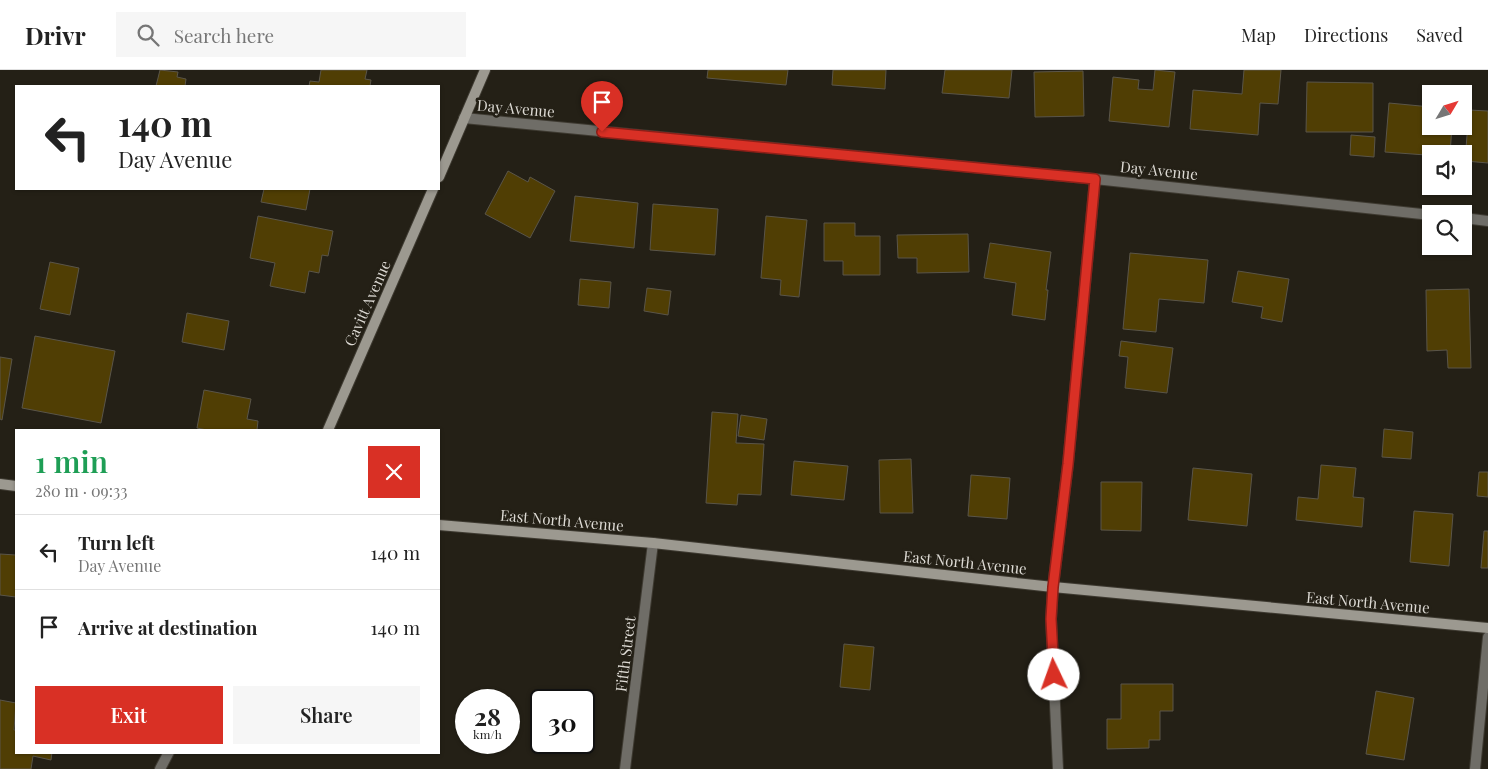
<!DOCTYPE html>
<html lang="en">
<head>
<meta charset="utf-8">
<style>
	:root { --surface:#fff; --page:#f6f6f6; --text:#222; --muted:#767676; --line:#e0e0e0; --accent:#d93025 }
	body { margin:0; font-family:"Playfair Display",serif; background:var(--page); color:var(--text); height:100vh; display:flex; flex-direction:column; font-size:19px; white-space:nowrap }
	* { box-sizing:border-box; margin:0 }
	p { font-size:16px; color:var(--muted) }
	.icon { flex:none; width:28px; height:28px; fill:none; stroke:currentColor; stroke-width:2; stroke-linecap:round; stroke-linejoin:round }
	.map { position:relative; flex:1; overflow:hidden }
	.side { position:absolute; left:15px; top:359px; width:425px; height:325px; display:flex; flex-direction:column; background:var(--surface); border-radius:0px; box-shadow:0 1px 4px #0004 }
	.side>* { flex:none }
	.hud { position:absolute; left:15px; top:15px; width:425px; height:105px; border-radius:0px; box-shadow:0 1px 4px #0004; background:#fff; color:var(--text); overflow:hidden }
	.needle { width:32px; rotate:52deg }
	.controls { position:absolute; left:1422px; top:15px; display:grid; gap:10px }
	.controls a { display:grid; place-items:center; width:50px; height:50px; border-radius:0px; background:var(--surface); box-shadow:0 1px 4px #0004; font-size:25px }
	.speed { position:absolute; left:455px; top:619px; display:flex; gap:10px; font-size:25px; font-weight:700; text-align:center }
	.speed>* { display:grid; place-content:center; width:65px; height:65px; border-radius:50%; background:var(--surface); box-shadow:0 1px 4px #0004; line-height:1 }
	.speed small { font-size:12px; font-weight:400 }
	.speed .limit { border:2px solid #111; border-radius:8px; background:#fff; color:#111 }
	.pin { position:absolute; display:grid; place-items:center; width:42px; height:42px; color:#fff; margin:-51px -21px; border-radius:50% 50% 50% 0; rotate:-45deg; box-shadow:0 0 5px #0007 }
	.pin .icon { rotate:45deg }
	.me { position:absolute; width:55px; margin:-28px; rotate:357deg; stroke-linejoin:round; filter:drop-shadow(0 0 4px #0008) }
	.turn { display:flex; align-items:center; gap:18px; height:105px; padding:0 20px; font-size:22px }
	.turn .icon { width:65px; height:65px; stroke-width:2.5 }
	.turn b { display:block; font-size:35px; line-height:42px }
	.round { display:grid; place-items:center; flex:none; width:52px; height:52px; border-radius:0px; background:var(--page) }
	.headline { display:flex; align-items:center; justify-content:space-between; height:85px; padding:0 20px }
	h1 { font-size:30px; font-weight:600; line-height:38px; color:#1e9e55 }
	.cta { display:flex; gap:10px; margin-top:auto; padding:10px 20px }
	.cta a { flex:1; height:58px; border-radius:0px; background:var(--accent); color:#fff; font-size:20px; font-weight:600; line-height:58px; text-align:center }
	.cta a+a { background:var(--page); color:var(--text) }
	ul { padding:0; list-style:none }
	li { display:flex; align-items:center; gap:15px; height:75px; padding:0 20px; border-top:1px solid var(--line) }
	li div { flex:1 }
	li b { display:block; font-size:19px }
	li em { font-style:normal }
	header { display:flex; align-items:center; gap:30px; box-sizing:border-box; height:70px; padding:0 25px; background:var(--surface); border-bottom:1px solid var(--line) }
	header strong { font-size:24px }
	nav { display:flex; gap:28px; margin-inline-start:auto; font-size:18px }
	.search { width:350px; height:45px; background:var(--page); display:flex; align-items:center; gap:12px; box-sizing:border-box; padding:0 18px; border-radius:0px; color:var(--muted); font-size:19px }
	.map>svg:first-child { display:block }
	.building { fill:#503e04; stroke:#5a5549 }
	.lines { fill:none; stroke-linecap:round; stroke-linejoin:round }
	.street-casing { stroke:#3e3a31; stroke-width:12 }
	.secondary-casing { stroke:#3e3a31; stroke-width:12 }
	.street { stroke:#6f6d67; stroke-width:10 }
	.secondary { stroke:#9c9990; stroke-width:10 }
	.route-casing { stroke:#8d1f18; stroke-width:12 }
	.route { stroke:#d93025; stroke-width:9 }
	.labels { text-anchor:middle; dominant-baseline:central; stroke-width:5; stroke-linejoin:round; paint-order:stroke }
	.street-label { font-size:15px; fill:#dddad4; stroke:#242016 }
</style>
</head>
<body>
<header>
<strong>Drivr</strong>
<div class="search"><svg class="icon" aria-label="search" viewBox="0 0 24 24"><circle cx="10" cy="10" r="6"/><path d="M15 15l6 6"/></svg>Search here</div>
<nav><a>Map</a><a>Directions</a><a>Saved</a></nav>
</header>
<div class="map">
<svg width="1488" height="699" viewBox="0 0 1488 699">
	<rect width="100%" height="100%" fill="#242016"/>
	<path class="building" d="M 160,0 L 178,2 L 177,7 L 186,9 L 185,16 L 156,16 Z
		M 321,0 L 367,0 L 365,9 L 371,10 L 370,16 L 309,16 L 310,11 L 319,12 Z
		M 708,0 L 788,0 L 786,15 L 707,8 Z
		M 833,0 L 886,0 L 885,19 L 832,15 Z
		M 945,0 L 1012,0 L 1009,28 L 942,23 Z
		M 1155,0 L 1175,2 L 1169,57 L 1109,51 L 1113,7 L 1139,10 L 1138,19 L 1153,20 Z
		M 1244,0 L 1281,0 L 1278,34 L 1260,33 L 1258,65 L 1190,59 L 1193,20 L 1242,24 Z
		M 1083,1 L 1084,46 L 1035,47 L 1034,2 Z
		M 1307,12 L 1373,13 L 1373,62 L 1306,62 Z
		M 1389,33 L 1431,37 L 1431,56 L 1452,56 L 1450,84 L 1431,84 L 1431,102 L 1425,102 L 1426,85 L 1385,82 Z
		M 1469,40 L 1488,41 L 1488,93 L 1465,91 Z
		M 1351,65 L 1375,67 L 1374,87 L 1350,85 Z
		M 508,101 L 528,112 L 530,107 L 555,121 L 530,168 L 485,144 Z
		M 264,119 L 310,119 L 306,140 L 261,132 Z
		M 575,126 L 638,133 L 634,178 L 570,171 Z
		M 653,134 L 718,139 L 715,185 L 650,180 Z
		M 258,146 L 333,161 L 328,186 L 322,185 L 319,203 L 309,201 L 305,223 L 270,216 L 275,193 L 250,188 Z
		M 766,146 L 807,150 L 799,227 L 780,225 L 781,210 L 761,208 Z
		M 824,153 L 855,153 L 855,166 L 880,166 L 880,205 L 843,205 L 843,191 L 824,191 Z
		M 968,164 L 969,202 L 917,203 L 917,188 L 898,188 L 897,165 Z
		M 990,173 L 1051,182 L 1046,220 L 1048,220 L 1045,250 L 1012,245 L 1016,213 L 984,208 Z
		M 1130,183 L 1208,190 L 1204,233 L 1159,229 L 1156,262 L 1123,259 Z
		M 50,192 L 79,198 L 70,245 L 40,239 Z
		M 1238,201 L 1289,209 L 1282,252 L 1261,248 L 1263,237 L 1232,232 Z
		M 580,209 L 611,212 L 609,238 L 578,235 Z
		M 647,218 L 671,221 L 668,245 L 644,241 Z
		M 1469,219 L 1471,298 L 1448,298 L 1447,280 L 1427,281 L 1426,220 Z
		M 187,243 L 229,251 L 224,280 L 182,272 Z
		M 35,266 L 115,281 L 101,353 L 22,338 Z
		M 1121,271 L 1173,278 L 1167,323 L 1125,318 L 1128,287 L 1119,286 Z
		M 0,287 L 12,289 L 2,350 L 0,349 Z
		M 204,320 L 251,329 L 247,349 L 258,351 L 257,360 L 207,360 L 197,358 Z
		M 712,342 L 738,344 L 736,373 L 764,374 L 761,425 L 738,424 L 737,435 L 706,433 Z
		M 741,345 L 767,349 L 764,370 L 738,366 Z
		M 1384,359 L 1413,362 L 1411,389 L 1382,387 Z
		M 911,389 L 913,443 L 880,443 L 879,390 Z
		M 794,391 L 848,396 L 844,430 L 791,425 Z
		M 1321,395 L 1356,398 L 1353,427 L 1364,428 L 1362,457 L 1296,450 L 1298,427 L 1318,429 Z
		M 1193,398 L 1252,404 L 1247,456 L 1188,450 Z
		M 1479,402 L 1488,402 L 1488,427 L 1477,426 Z
		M 971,405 L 1010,408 L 1007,449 L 968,446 Z
		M 1101,412 L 1142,412 L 1141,461 L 1101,460 Z
		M 1414,441 L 1453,444 L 1449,496 L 1410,492 Z
		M 1484,461 L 1488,461 L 1488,498 L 1481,498 Z
		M 0,484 L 16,485 L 16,527 L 0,525 Z
		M 844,574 L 874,577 L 870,620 L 840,617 Z
		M 1121,614 L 1173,614 L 1173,641 L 1160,641 L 1160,670 L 1149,670 L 1149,678 L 1107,679 L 1107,649 L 1121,649 Z
		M 1376,621 L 1414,628 L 1404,690 L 1366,684 Z
		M 0,630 L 16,633 L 14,660 L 16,660 L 16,682 L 52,682 L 51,690 L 33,686 L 31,699 L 0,699 Z"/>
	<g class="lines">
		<g class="street-casing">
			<path id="street" d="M 464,48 L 1095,109 L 1431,145
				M 1464,148 L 1488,151
				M 160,699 L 169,682
				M 625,699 L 653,473
				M 1058,699 L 1051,549 L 1053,517 L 1068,394 L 1095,109
				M 1475,699 L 1488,567"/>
		</g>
		<g class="secondary-casing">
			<path id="secondary" d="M 439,107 L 485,0
				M 328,360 L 433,119
				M 0,414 L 16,416
				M 439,455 L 653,473 L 1053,517 L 1488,558"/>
		</g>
		<use href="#street" class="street"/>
		<use href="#secondary" class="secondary"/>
	</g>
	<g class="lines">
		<g class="route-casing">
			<path id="route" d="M 602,62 L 1095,109 L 1068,394 L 1053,517 L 1051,549 L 1054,605"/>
		</g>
		<use href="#route" class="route"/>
	</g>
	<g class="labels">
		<g class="street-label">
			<text transform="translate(516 38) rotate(5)">Day Avenue</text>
			<text transform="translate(1159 100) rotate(6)">Day Avenue</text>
			<text transform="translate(367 233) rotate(-66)">Cavitt Avenue</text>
			<text transform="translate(562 450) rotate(5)">East North Avenue</text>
			<text transform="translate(965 492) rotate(6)">East North Avenue</text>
			<text transform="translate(1368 532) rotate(5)">East North Avenue</text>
			<text transform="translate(625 584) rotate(-83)">Fifth Street</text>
		</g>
	</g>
</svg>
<div class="controls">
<a><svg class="needle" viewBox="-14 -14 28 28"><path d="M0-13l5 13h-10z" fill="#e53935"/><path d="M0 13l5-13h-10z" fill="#767676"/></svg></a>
<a><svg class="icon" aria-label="sound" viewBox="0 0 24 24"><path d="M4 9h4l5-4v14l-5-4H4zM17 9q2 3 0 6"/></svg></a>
<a><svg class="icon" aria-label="search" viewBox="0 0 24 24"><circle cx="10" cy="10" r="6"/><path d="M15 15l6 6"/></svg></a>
</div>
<div class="speed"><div>28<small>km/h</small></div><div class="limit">30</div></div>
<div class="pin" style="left:602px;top:62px;background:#d93025"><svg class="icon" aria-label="arrive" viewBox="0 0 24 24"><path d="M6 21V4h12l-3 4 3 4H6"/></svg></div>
<svg class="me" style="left:1054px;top:605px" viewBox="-20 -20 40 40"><circle r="19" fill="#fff"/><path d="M0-13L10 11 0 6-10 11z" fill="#d93025"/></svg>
<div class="hud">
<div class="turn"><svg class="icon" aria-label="left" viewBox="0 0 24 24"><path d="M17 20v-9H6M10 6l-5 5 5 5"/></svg><div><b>140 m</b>Day Avenue</div></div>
</div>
<section class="side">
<div class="headline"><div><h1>1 min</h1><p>280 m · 09:33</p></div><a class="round" style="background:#d93025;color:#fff"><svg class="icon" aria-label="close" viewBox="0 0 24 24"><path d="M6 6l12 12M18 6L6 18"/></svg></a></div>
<ul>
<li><svg class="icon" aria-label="left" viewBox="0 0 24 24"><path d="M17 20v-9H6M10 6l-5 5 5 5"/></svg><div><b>Turn left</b><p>Day Avenue</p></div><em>140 m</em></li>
<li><svg class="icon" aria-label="arrive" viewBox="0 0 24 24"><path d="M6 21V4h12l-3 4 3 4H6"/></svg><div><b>Arrive at destination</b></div><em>140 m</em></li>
</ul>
<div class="cta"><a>Exit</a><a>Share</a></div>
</section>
</div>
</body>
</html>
